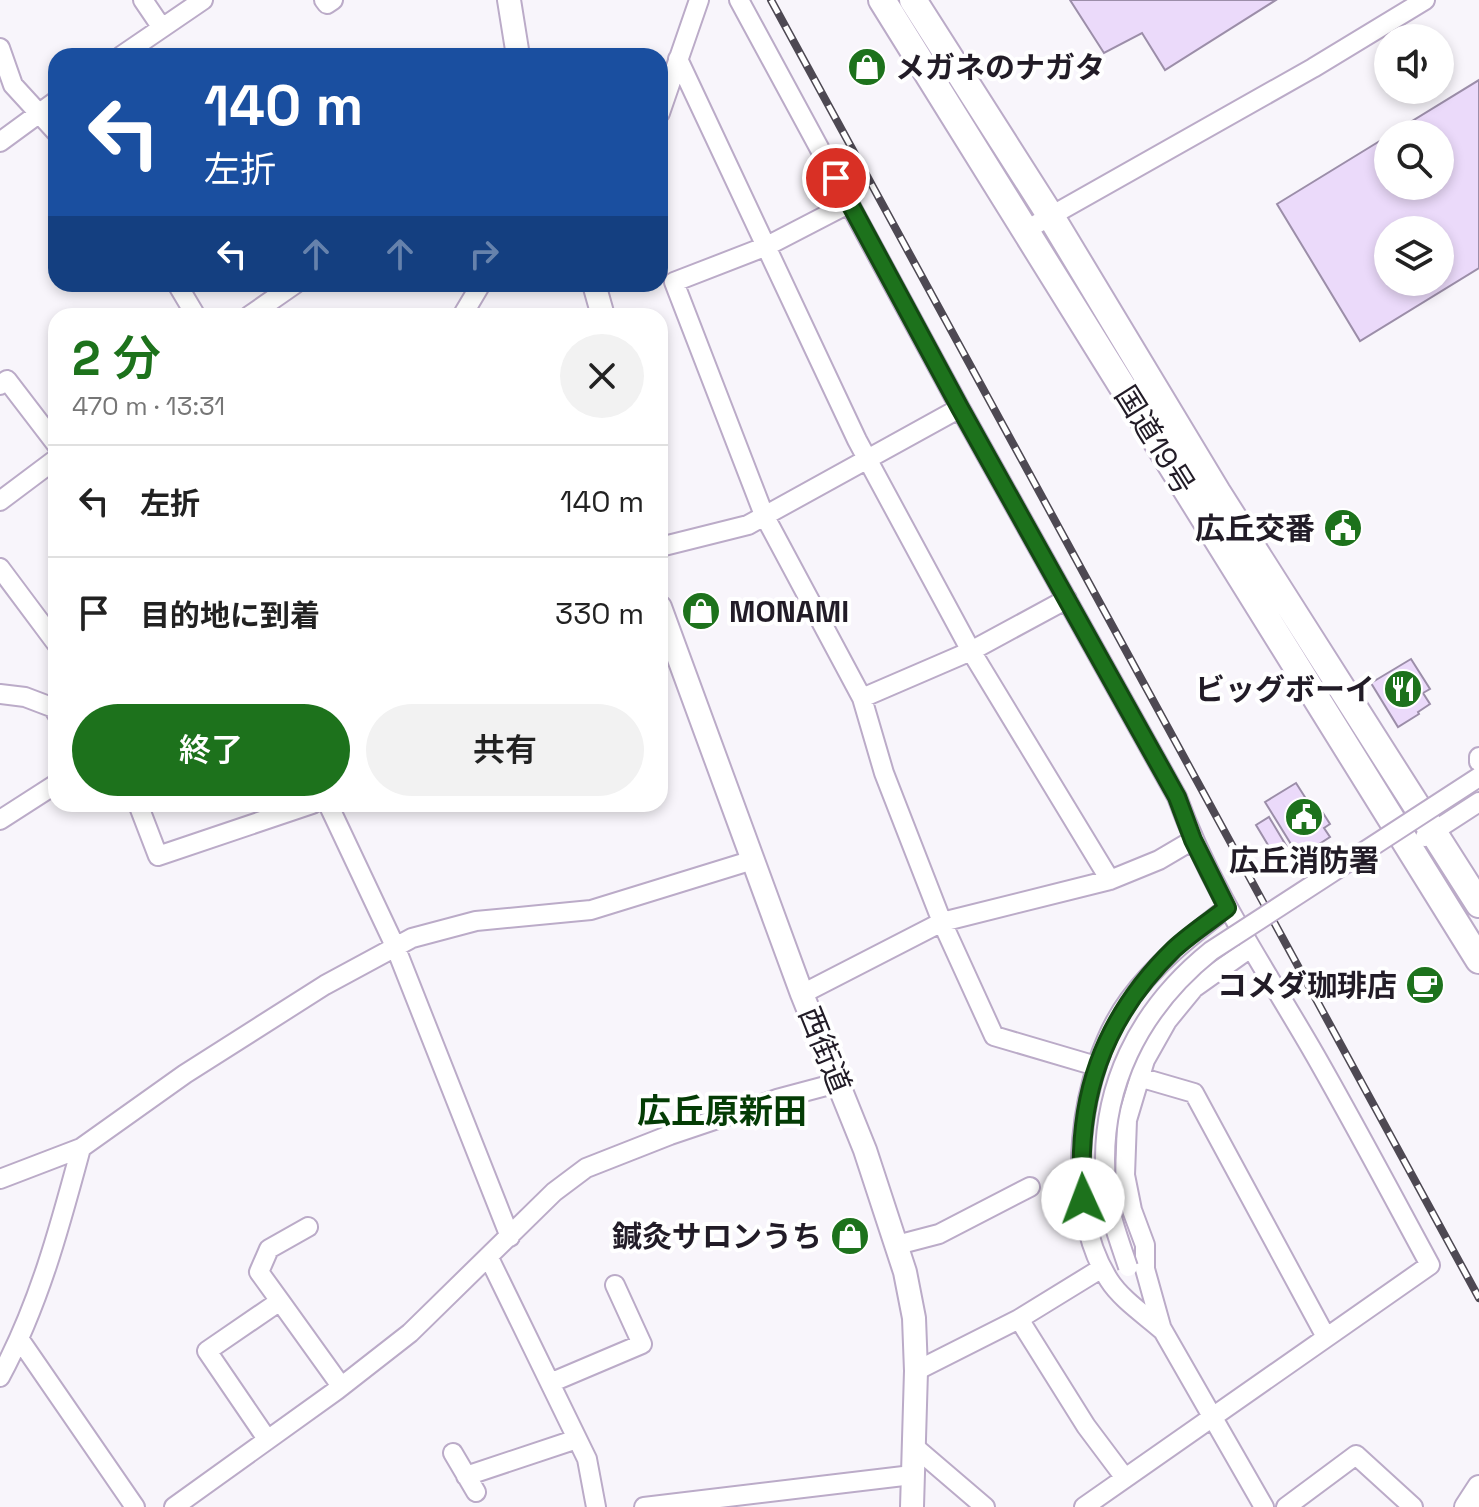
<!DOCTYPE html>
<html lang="ja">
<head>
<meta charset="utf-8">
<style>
	:root { --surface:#fff; --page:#f2f2f2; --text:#222; --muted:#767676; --line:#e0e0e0; --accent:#1d721c }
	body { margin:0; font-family:"Space Grotesk","Noto Sans JP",sans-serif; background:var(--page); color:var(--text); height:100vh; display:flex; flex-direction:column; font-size:30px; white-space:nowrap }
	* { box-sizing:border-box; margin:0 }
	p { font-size:26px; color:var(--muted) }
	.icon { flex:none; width:44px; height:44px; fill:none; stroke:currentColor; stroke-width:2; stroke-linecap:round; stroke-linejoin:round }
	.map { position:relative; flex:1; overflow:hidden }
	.panel { position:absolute; left:48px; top:308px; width:620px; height:504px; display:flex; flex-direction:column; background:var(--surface); border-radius:24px; box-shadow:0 4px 12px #0003 }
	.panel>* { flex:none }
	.hud { position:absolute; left:48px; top:48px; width:620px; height:244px; border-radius:24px; box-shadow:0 4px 12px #0003; background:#1a4fa0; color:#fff; overflow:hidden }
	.tools { position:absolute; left:1374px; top:24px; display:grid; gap:16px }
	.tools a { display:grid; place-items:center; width:80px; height:80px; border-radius:50%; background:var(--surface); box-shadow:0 4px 12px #0003; font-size:40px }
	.pin { position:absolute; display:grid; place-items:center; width:68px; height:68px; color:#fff; margin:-34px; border:4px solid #fff; border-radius:50%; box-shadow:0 2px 8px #0007 }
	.me { position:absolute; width:88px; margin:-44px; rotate:358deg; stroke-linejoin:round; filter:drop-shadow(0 0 6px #0008) }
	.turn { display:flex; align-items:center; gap:28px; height:168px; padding:0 24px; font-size:36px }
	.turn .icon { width:104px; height:104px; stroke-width:2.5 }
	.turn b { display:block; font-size:56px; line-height:68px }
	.lanes { display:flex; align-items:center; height:76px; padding:0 24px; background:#0003; justify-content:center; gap:40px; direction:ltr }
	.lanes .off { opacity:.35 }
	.round { display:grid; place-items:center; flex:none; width:84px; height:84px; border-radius:42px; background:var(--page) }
	.overview { display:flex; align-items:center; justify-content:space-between; height:136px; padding:0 24px }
	h1 { font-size:48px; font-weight:600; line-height:60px; color:var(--accent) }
	.button { display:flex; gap:16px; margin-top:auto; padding:16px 24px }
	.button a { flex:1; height:92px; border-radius:48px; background:var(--accent); color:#fff; font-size:32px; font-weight:600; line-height:92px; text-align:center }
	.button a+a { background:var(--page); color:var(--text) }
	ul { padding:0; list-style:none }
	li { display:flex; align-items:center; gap:24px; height:112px; padding:0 24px; border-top:2px solid var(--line) }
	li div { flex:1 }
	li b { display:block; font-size:30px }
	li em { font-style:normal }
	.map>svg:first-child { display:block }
	.building { fill:#ebdafa; stroke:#9c8ea9; stroke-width:2; fill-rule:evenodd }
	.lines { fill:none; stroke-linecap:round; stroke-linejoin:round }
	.minor-casing { stroke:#bbabc8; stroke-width:22 }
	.major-casing { stroke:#bbabc8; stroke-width:26 }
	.highway-casing { stroke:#bbabc8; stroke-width:30 }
	.minor { stroke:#fff; stroke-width:18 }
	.major { stroke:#fff; stroke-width:22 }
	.highway { stroke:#fff; stroke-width:26 }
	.rail-casing { stroke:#4e4953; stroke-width:8 }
	.rail { stroke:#fff; stroke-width:5; stroke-dasharray:15; stroke-linecap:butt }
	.minor-bridge-casing { stroke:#bbabc8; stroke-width:22; stroke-linecap:butt }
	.minor-bridge { stroke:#fff; stroke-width:18 }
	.route-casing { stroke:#134a12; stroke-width:20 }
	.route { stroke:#1d721c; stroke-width:14 }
	.labels { text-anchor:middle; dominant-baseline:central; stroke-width:8; stroke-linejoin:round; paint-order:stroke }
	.poi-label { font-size:30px; font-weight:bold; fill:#221c27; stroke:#fff; text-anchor:end }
	.street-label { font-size:30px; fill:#221c27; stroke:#fff }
	.quarter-label { font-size:34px; font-weight:bold; fill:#043c05; stroke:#fff }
</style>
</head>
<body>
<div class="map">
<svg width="1479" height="1507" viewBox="0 0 1479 1507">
	<rect width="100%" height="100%" fill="#f8f5fb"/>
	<path class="building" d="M 1070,0 L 1276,0 L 1165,70 L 1142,33 L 1104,53 Z
		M 1479,80 L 1479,268 L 1360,341 L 1277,204 L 1388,136 L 1388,186 L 1440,186 L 1440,134 L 1391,134 ZM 1388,230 L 1440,230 L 1440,282 L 1388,282 Z
		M 1411,659 L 1430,689 L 1423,693 L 1430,704 L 1418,712 L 1419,714 L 1398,727 L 1371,683 Z
		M 1296,783 L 1317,816 L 1323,813 L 1330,824 L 1324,828 L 1330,837 L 1299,857 L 1265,802 Z
		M 1269,817 L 1287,847 L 1274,855 L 1256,825 Z"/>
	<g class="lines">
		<g class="minor-casing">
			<path id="minor" d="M 143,0 L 162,28
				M 324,0 L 327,4 L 333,0
				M 739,0 L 960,408 L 1177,797 C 1212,893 1265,968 1315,1055 C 1355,1125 1392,1195 1430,1265 L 1084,1507
				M 0,48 L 13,85 L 56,132
				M 121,56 L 203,0
				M 678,59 L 857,440 L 971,651 L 1110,880
				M 660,113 L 699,0
				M 0,142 L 56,101
				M 850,203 L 767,246 L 674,282 L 764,515 L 862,698 L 884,773 L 942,922 L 994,1036 L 1096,1066
				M 1026,230 L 1313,68 L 1425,0
				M 177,284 L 196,316
				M 249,316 L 295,284
				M 462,316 L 481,284
				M 0,385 L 7,380 L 56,444
				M 0,501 L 56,459
				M 660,547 L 748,525 L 960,408
				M 0,568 L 56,643
				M 0,694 L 25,697 L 54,708 L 56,713
				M 862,698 L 971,651 L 1067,599
				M 1479,757 L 1479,762
				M 138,804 L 158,856 L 312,804
				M 328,804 L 395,946 L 510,1237
				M 0,820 L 56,784
				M 1425,837 L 1479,802
				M 802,994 L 942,922 L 1110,880 L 1159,860 L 1193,840
				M 1139,1077 L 1194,1093 L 1326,1337
				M 0,1179 L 81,1148 L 185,1074 L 325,985 L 412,938 L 476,921 L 591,910 L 753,860
				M 897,1245 L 939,1234 L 1030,1187
				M 489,1258 L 587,1459 L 596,1507
				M 280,1301 L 259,1272 L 269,1249 L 308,1227
				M 1019,1319 L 1086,1426 L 1125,1478
				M 1158,1322 L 1264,1507
				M 1162,1330 C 1145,1315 1121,1299 1109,1280 C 1061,1206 1079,1068 1129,1000 C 1157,962 1191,936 1227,908
				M 1162,1330 L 1145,1269 L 1145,1245 L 1132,1210 L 1125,1175 L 1127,1120 L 1145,1060 L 1167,1021 L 1194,988 L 1249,949
				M 20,1340 L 135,1507
				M 916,1371 L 1019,1319 L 1102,1268
				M 0,1377 C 39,1305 60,1226 81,1148
				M 550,1383 L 642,1344 L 615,1285
				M 267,1439 L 207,1351 L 280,1301 L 341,1386
				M 916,1448 L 985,1507
				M 453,1453 L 476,1492
				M 466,1476 L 577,1439
				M 174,1507 L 337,1390 L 410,1333 L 554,1192 L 586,1168 L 670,1135 L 777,1099 L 837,1083
				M 644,1507 L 912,1475
				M 1286,1507 L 1356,1455 L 1413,1507"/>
		</g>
		<g class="major-casing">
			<path id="major" d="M 509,0 L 518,56
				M 594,284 L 603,316
				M 660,607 L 802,994 L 865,1150 L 905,1272 L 914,1318 L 916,1371 L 912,1507
				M 1466,1507 L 1479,1487"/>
		</g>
		<g class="highway-casing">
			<path id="highway" d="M 882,0 L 1479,960
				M 913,0 L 1050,215 L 1217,492 L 1479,904"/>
		</g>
		<use href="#minor" class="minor"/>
		<use href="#major" class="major"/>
		<use href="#highway" class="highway"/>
		<g class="rail-casing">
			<path id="rail" d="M 771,0 L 1479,1298"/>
		</g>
		<use href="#rail" class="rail"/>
		<g class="minor-bridge-casing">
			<path id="minor-bridge" d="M 1128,1267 C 1119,1240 1108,1212 1106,1183 C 1098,1089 1139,1009 1211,951 L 1479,777"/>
		</g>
		<use href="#minor-bridge" class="minor-bridge"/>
	</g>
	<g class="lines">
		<g class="route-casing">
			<path id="route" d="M 836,178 L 960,408 L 1177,797 L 1193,840 L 1227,908 C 1210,921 1190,934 1174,949 C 1102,1019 1075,1100 1083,1199"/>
		</g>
		<use href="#route" class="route"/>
	</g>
	<defs>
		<g id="shop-disc" transform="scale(2)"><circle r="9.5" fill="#1d721c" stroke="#fff"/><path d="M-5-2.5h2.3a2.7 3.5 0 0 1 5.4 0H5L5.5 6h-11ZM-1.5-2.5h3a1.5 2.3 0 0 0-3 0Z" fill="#fff"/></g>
		<g id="civic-disc" transform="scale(2)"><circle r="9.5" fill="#1d721c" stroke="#fff"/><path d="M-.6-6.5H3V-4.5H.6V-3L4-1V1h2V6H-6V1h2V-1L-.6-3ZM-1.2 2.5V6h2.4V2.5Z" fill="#fff"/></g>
		<g id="restaurant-disc" transform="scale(2)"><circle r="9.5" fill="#1d721c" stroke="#fff"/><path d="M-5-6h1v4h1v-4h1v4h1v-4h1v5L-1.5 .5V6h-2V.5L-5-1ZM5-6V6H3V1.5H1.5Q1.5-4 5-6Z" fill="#fff"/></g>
		<g id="cafe-disc" transform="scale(2)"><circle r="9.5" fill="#1d721c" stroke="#fff"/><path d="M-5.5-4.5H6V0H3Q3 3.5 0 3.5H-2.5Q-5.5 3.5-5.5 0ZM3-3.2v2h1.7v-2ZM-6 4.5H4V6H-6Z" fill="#fff"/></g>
	</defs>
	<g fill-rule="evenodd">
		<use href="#shop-disc" x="867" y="67"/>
		<use href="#civic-disc" x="1343" y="528"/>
		<use href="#shop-disc" x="701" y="611"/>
		<use href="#restaurant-disc" x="1403" y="689"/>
		<use href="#civic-disc" x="1304" y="817"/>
		<use href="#cafe-disc" x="1425" y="985"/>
		<use href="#shop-disc" x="850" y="1236"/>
	</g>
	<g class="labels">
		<g class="poi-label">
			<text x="895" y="67" text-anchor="start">メガネのナガタ</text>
			<text x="1315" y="528">広丘交番</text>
			<text x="729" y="611" text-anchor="start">MONAMI</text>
			<text x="1375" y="689">ビッグボーイ</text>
			<text x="1304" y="860" text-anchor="middle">広丘消防署</text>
			<text x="1397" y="985">コメダ珈琲店</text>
			<text x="822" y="1236">鍼灸サロンうち</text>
		</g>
		<g class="street-label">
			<text transform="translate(1155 440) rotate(58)">国道19号</text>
			<text transform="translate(825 1050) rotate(68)">西街道</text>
		</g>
		<g class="quarter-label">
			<text x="722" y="1111">広丘原新田</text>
		</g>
	</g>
</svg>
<div class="tools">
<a><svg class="icon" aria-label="sound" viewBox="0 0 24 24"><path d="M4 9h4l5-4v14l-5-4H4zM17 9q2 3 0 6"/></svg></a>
<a><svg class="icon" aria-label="search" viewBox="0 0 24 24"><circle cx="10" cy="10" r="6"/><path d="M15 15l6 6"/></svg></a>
<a><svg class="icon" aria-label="layers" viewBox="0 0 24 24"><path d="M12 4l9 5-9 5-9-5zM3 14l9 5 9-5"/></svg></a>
</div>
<div class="pin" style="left:836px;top:178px;background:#d93025"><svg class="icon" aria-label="arrive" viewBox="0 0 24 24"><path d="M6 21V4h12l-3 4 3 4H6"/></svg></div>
<svg class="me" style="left:1083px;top:1199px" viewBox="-20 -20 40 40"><circle r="19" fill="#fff"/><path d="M0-13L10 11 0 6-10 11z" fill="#1d721c"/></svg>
<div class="hud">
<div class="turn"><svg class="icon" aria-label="left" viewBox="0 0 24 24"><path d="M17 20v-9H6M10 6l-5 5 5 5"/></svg><div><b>140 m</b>左折</div></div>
<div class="lanes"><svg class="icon" aria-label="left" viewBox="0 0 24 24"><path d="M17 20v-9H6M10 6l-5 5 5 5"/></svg><svg class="icon off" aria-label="ahead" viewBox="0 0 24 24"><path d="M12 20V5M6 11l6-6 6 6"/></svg><svg class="icon off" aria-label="ahead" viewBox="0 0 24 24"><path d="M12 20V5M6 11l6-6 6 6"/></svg><svg class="icon off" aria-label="right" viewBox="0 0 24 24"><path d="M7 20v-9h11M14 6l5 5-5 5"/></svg></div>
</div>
<section class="panel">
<div class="overview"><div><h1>2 分</h1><p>470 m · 13:31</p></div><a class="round"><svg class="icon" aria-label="close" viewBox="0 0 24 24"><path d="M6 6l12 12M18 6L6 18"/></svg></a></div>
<ul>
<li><svg class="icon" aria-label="left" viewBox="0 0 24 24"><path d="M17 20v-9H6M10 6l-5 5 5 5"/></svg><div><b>左折</b></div><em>140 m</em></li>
<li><svg class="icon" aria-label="arrive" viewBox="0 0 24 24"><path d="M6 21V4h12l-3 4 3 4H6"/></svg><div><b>目的地に到着</b></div><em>330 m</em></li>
</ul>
<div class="button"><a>終了</a><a>共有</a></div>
</section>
</div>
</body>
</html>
